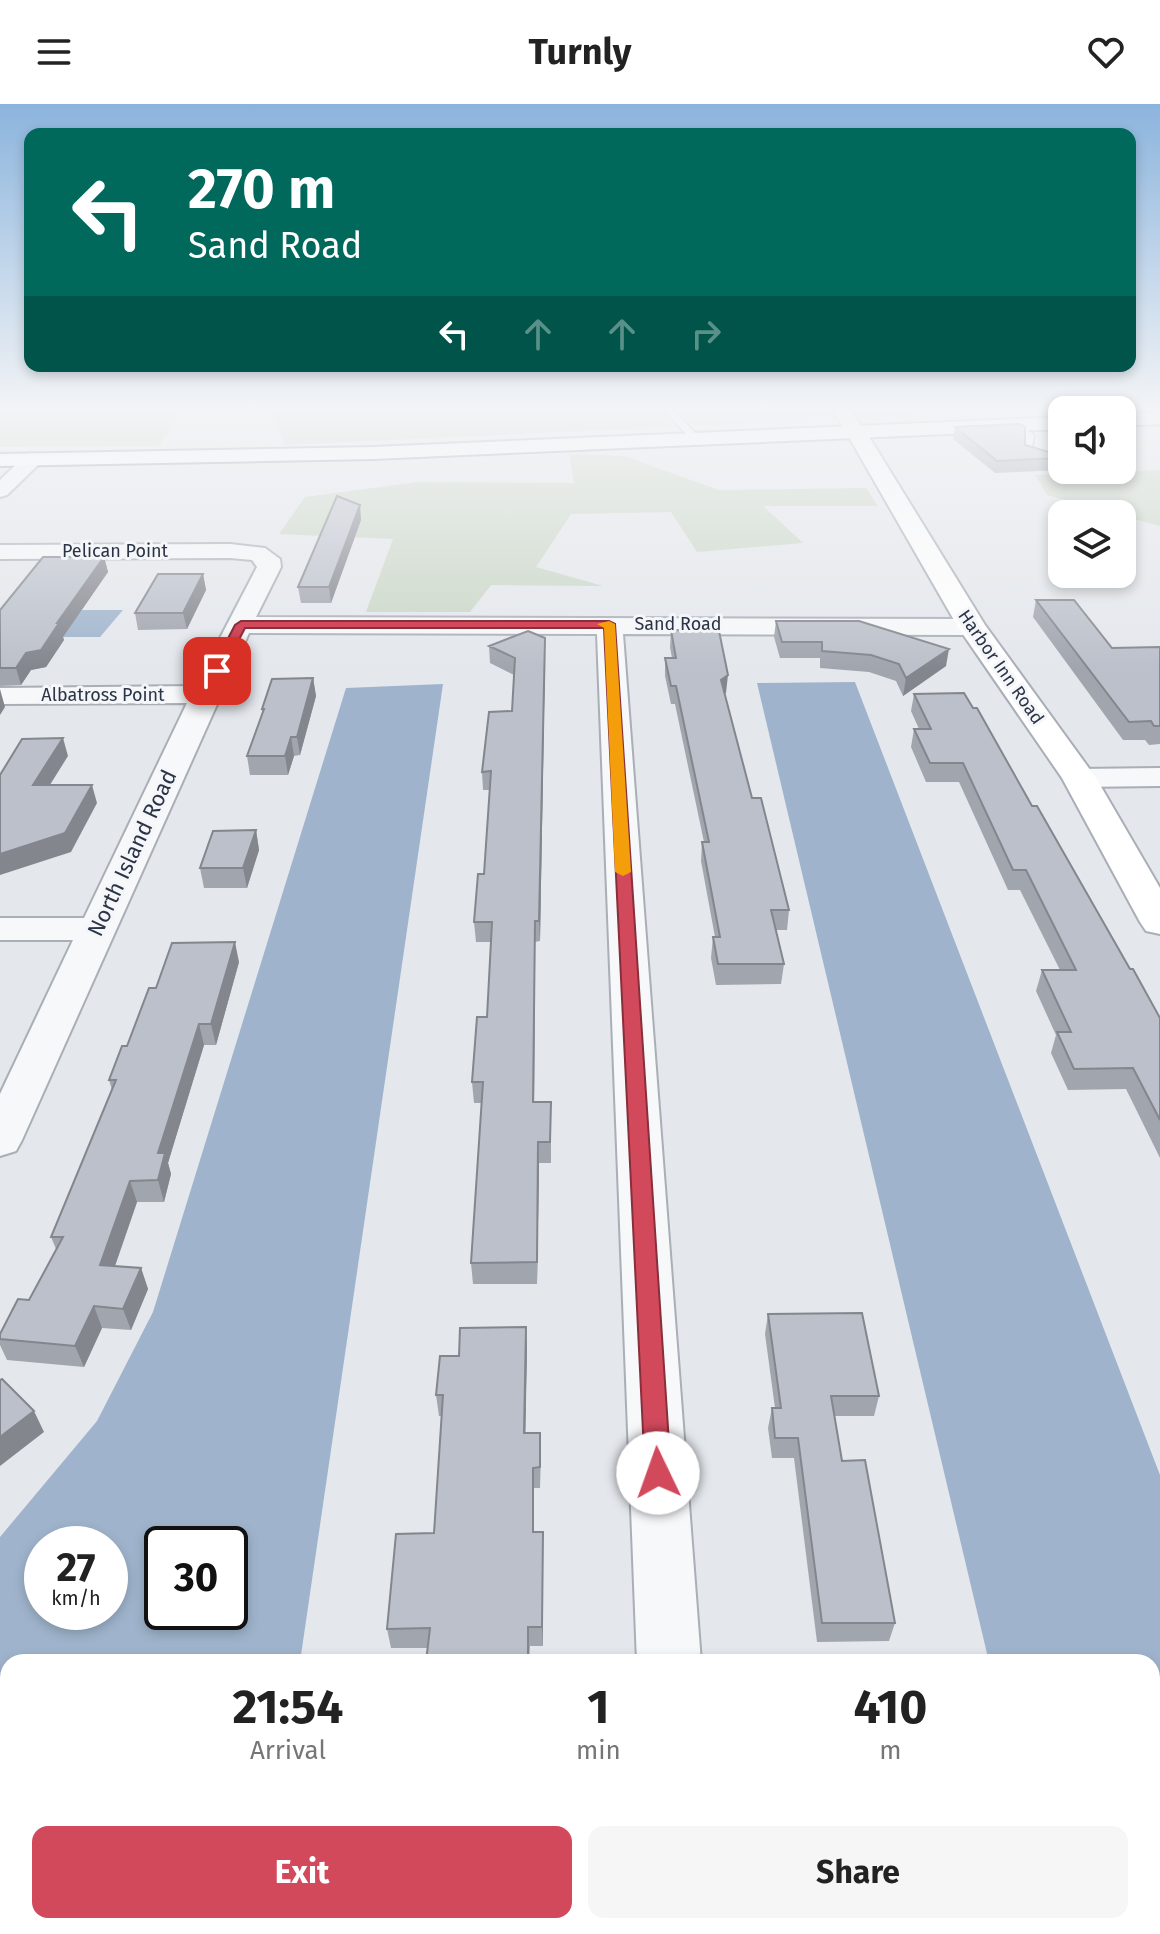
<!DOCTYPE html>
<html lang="en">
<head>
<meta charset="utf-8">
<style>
	:root { --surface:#fff; --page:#f6f6f6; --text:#222; --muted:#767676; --accent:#d1495b }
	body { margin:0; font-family:"Fira Sans",sans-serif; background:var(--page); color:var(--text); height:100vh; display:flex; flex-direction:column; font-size:30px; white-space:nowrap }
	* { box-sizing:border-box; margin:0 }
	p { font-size:26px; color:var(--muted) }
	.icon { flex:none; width:44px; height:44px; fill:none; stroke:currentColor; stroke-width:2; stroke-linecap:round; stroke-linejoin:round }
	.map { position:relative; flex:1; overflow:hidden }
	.side { position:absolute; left:0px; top:1550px; width:1160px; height:280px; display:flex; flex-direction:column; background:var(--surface); border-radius:24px 24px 0 0; box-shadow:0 4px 12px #0003 }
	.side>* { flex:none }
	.banner { position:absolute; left:24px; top:24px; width:1112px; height:244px; border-radius:16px; box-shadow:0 4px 12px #0003; background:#00695c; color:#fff; overflow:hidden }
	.tools { position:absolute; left:1048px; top:292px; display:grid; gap:16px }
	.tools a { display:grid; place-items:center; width:88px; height:88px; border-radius:16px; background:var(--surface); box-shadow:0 4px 12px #0003; font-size:40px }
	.speed { position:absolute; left:24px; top:1422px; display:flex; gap:16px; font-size:40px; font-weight:700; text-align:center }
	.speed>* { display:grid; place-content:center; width:104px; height:104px; border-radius:50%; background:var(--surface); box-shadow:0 4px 12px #0003; line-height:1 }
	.speed small { font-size:20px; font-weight:400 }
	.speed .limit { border:4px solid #111; border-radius:12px; background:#fff; color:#111 }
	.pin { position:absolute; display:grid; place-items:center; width:68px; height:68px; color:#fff; margin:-34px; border-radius:16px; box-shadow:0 4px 12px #0006 }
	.me { position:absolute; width:88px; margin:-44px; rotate:357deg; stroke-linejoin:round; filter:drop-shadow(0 0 6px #0008) }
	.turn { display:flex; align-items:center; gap:28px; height:168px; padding:0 32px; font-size:36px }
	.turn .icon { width:104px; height:104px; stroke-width:2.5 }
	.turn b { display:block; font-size:56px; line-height:68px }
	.lanes { display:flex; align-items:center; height:76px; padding:0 32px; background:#0003; justify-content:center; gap:40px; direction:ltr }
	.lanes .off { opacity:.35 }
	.eta { display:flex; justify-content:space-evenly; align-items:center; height:136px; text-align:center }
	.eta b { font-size:48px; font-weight:700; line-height:56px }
	.cta { display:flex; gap:16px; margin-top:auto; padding:16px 32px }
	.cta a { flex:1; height:92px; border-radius:16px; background:var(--accent); color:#fff; font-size:32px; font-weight:700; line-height:92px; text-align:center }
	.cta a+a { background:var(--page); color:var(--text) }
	header { display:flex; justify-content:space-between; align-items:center; height:104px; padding:0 32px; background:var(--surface); font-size:36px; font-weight:700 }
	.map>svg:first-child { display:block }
	.green { fill:#c9d6c5 }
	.water { fill:#9fb4cc; fill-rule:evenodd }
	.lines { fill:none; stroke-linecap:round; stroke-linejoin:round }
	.service-casing { stroke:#a9aeb7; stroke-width:4 }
	.minor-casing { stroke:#a9aeb7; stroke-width:4 }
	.secondary-casing { stroke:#a9aeb7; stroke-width:4 }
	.trunk-casing { stroke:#8b94a3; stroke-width:4 }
	.service { fill:#f7f8fa; fill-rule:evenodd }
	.minor { fill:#f7f8fa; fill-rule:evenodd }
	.secondary { fill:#fff; fill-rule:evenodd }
	.trunk { fill:#fff; fill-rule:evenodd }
	.wall { fill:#a1a5ae }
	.shaded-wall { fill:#83868d }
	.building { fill:#bbc0ca; stroke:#83868d; stroke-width:2 }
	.route { fill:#d1495b; stroke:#882f3b; stroke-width:2 }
	.slow { fill:#f59e0b }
	.labels { text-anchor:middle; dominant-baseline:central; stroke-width:6; stroke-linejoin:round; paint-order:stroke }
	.far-street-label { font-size:18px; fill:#2b3445; stroke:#f4f6f9 }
	.street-label { font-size:22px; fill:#2b3445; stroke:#f4f6f9 }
</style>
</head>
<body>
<header><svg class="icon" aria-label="menu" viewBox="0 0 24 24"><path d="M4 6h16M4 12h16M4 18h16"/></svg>Turnly<svg class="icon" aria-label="heart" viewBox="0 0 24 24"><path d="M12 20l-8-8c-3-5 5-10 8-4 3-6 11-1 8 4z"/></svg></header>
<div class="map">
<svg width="1160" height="1830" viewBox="0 0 1160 1830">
	<rect width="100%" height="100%" fill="#e4e7ec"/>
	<path class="green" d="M 0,307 L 199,307 L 180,311 L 159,342 L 0,343 Z
		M 272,307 L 1015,307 L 285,341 Z
		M 569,350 L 624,352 L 719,386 L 866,384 L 878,402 L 763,402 L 803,439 L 697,448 L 671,408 L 571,410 L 536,463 L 603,482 L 491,481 L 470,508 L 366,508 L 393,435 L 279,430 L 305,393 L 418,378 L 574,379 Z
		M 1160,366 L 1160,422 L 1047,391 L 1035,371 Z"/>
	<path class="water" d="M 0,506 L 123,506 L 100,533 L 0,533 Z
		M 855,578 L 1160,1371 L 1160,1830 L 1053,1830 L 1051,1822 L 1152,1822 L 1152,1558 L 989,1558 L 757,579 Z
		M 443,580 L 300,1558 L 8,1558 L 8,1822 L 261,1822 L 260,1830 L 0,1830 L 0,1433 L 97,1317 L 153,1208 L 346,584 ZM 110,1440 L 110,1508 L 42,1508 L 42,1440 ZM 230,1440 L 230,1508 L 162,1508 L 162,1440 Z"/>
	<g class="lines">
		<g class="service-casing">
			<path id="service" d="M 665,307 L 674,307 L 699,333 L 699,337 L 693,337 Z
				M 1011,319 L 1017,319 L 1034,331 L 1031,347 L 1047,354 L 1047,358 L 1023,350 L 1026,334 L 1011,323 Z"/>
		</g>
		<g class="minor-casing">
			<path id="minor" d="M 833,307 L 851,307 L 865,328 L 863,332 L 849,332 Z
				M 33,349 L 43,355 L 40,359 L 7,391 L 0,393 L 0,376 L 26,351 Z
				M 230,440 L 265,444 L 280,455 L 281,463 L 256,513 L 972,515 L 981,518 L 985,523 L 981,528 L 972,531 L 623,530 L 701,1558 L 637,1558 L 597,530 L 249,529 L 22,1036 L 16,1047 L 0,1052 L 0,990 L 73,836 L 0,836 L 0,814 L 84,814 L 187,599 L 0,600 L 0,584 L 195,582 L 257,463 L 252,456 L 230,454 L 0,455 L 0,441 Z
				M 1160,664 L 1160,682 L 1079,683 L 1068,681 L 1063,674 L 1068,667 L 1079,665 Z
				M 648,1822 L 720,1822 L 721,1830 L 647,1830 Z"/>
		</g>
		<g class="secondary-casing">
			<path id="secondary" d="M 856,322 L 866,328 L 985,521 L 1096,674 L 1160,784 L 1160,830 L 1146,827 L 1140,818 L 1062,674 L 958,523 L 846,328 Z"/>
		</g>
		<g class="trunk-casing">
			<path id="trunk" d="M 1160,308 L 1160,320 L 1122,322 L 1122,310 Z
				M 1062,313 L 1062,325 L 373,355 L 0,362 L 0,350 L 373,343 Z"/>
		</g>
		<use href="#service" class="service"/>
		<use href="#minor" class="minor"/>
		<use href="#secondary" class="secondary"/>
		<use href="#trunk" class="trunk"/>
	</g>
	<path class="wall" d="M 955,323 L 1025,341 L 1062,352 L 1062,366 L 1064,366 L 995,369 L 953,335 Z
		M 361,416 L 331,499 L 301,499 L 298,483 Z
		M 104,453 L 108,468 L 63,533 L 64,536 L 46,563 L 31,566 L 21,581 L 0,582 L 0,506 Z
		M 203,470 L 206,486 L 187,525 L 138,526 L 135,509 Z
		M 1036,496 L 1112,544 L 1160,543 L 1160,640 L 1149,641 L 1145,636 L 1123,636 L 1033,513 Z
		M 776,517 L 946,562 L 903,592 L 896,577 L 869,568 L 820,564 L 820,554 L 780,554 L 774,533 Z
		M 671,526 L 726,589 L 724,590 L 752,694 L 789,806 L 787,826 L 776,826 L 784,860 L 781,880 L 716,881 L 711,854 L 713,833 L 715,833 L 701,757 L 702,738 L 704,738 L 675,600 L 671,600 L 665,572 L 665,554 L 672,554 L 670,543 Z
		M 489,542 L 545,552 L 540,837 L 535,838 L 534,998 L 551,1019 L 551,1059 L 539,1059 L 537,1180 L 473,1180 L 471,1159 L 482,999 L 474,999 L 472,978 L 487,913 L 491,838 L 476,838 L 474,818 L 484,770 L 490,686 L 483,686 L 482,668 L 512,607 L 514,571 L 490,559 Z
		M 313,574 L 316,592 L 300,651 L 294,652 L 288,671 L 250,671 L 247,652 L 262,610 L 262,605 Z
		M 914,590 L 1032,702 L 1160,914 L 1160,1054 L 1126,985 L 1068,986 L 1051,949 L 1056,931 L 1036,887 L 1042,866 L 1060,866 L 1020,786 L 1008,786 L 959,678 L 926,678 L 911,643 L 914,625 L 919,625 L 911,607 Z
		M 256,726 L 259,746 L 247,784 L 204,784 L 200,764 Z
		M 239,858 L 216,941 L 204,941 L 172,1045 L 168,1059 L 171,1070 L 164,1098 L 137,1098 L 115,1162 L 141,1164 L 148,1185 L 131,1226 L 102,1224 L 84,1263 L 7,1256 L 0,1241 L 0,1230 L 29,1196 L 56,1145 L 51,1133 L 112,986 L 109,976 L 127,942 Z
		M 768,1210 L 879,1292 L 874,1312 L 835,1312 L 842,1357 L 895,1519 L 889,1537 L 817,1538 L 794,1354 L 772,1354 L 768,1324 L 772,1304 L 775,1304 L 765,1230 Z
		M 526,1223 L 527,1245 L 525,1329 L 541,1350 L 540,1384 L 533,1384 L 534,1428 L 543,1448 L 543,1542 L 530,1542 L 529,1558 L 426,1558 L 427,1544 L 391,1544 L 387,1525 L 434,1429 L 442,1312 L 439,1312 L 436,1291 L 459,1252 Z
		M 850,1822 L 962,1822 L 963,1830 L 851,1830 Z"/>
	<path class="shaded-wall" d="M 360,401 L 361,416 L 331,499 L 329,483 Z
		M 104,453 L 108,468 L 63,533 L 64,536 L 46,563 L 31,566 L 21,581 L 16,564 L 26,549 L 57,519 Z
		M 203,470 L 206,486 L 187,525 L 183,509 Z
		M 545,534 L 545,552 L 540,837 L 539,817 Z
		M 949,545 L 946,562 L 903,592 L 906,574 Z
		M 728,571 L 726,589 L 719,593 L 721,576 Z
		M 313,574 L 316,592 L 300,651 L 297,633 Z
		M 0,585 L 5,603 L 0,611 Z
		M 291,633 L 294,652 L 288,671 L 285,652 Z
		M 63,634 L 68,652 L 38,700 L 33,681 Z
		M 92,681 L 97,699 L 71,748 L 0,771 L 0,750 Z
		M 256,726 L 259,746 L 247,784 L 243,764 Z
		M 535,817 L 535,838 L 534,1019 L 533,998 Z
		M 235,838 L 239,858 L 216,941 L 211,920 Z
		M 199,920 L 204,941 L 168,1059 L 171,1070 L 164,1098 L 158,1076 L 158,1049 Z
		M 538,1038 L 539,1059 L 537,1180 L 537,1158 Z
		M 130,1077 L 137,1098 L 108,1182 L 100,1161 Z
		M 141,1164 L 148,1185 L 131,1226 L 123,1205 Z
		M 94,1202 L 102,1224 L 84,1263 L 75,1242 Z
		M 526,1223 L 527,1245 L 525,1350 L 524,1329 Z
		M 34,1307 L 44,1328 L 0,1362 L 0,1333 Z
		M 543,1428 L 543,1542 L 542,1523 Z"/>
	<path class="building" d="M 1020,320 L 1025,323 L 1025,341 L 1062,352 L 1062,354 L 997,357 L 955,323 Z
		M 337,392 L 360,401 L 329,483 L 298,483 Z
		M 43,453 L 104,453 L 57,519 L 59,519 L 41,546 L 26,549 L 16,564 L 0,564 L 0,506 Z
		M 158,470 L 203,470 L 183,509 L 135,509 Z
		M 1036,496 L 1074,496 L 1112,544 L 1160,543 L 1160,622 L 1154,622 L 1151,617 L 1129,618 Z
		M 776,517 L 859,517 L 949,545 L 906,574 L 899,560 L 871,551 L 822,547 L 822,538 L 782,538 Z
		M 671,526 L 719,527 L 728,571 L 721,576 L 752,694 L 761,694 L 789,806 L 771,806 L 784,860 L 718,860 L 713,833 L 720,833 L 702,738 L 709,738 L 676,582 L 671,582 L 665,554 L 676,554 Z
		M 528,527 L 545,534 L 539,817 L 535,817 L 533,998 L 551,998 L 550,1038 L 538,1038 L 537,1158 L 471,1159 L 483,978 L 472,978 L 477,913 L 487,913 L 492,818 L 474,818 L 478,770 L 484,770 L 491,667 L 482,668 L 489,608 L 512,607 L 515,554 L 489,542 Z
		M 313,574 L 297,633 L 291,633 L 285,652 L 247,652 L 264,605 L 262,605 L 272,575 Z
		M 964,589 L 973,604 L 977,604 L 1032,702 L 1037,702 L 1130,865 L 1133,865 L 1160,914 L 1160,1016 L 1133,964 L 1074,965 L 1057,928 L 1071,928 L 1042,866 L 1076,866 L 1026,766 L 1013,766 L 963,659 L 930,659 L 914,625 L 931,625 L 914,590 Z
		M 63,634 L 33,681 L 92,681 L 65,729 L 0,750 L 0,671 L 22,635 Z
		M 256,726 L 243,764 L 200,764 L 213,727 Z
		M 235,838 L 211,920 L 199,920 L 166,1024 L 158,1049 L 165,1049 L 158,1076 L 130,1077 L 100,1161 L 141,1164 L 123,1205 L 94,1202 L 75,1242 L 0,1235 L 0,1230 L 18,1195 L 29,1196 L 63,1133 L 51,1133 L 116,976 L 109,976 L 122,942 L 127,942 L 149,884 L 156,884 L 172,839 Z
		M 862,1209 L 879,1292 L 831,1292 L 842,1357 L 865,1356 L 895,1519 L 822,1519 L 798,1334 L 775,1334 L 772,1304 L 781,1304 L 768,1210 Z
		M 526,1223 L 524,1329 L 540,1329 L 540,1363 L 533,1364 L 533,1428 L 543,1428 L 542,1523 L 528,1523 L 528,1558 L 426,1558 L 430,1524 L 387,1525 L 396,1430 L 434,1429 L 443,1291 L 436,1291 L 440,1252 L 459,1252 L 460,1224 Z
		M 2,1275 L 34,1307 L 0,1333 L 0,1276 Z
		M 363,1822 L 532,1822 L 532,1830 L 366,1830 L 362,1824 Z
		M 859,1822 L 962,1822 L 963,1830 L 860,1830 Z"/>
	<linearGradient id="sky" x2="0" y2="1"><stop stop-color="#8bb4dd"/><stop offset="0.54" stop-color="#f3f4f6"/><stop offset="1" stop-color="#f3f4f6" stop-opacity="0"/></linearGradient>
	<rect width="1160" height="564" fill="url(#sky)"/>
	<path class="route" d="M 241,517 L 609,517 L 615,520 L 671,1369 L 667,1378 L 658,1381 L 649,1378 L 645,1369 L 604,524 L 245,524 L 221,570 L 213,570 L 211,567 L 235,521 Z"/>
	<path class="slow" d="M 609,517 L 615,520 L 631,768 L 623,772 L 615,768 L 604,524 L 597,520 Z"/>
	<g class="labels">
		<g class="far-street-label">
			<text x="115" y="447">Pelican Point</text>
			<text x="678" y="520">Sand Road</text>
			<text transform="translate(1001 563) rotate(55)">Harbor Inn Road</text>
			<text x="103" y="591">Albatross Point</text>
		</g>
		<g class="street-label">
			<text transform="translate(132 749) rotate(-65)">North Island Road</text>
		</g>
	</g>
</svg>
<div class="tools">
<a><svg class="icon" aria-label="sound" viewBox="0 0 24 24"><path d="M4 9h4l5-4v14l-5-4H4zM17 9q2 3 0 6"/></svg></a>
<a><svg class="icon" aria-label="layers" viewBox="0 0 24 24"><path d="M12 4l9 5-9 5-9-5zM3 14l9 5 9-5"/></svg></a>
</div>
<div class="speed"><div>27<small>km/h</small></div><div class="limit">30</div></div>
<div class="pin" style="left:217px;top:567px;background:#d93025"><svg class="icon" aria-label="arrive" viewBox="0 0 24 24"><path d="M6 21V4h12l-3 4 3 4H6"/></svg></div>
<svg class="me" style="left:658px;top:1369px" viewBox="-20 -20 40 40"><circle r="19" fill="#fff"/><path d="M0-13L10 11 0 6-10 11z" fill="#d1495b"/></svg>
<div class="banner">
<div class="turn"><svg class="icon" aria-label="left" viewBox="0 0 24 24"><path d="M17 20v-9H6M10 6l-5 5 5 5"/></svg><div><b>270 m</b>Sand Road</div></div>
<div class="lanes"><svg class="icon" aria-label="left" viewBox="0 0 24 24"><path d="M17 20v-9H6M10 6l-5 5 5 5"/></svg><svg class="icon off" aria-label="ahead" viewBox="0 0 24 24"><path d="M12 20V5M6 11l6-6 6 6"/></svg><svg class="icon off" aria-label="ahead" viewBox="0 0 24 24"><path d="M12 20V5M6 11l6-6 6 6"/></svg><svg class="icon off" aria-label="right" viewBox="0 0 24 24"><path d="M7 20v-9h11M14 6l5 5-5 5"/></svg></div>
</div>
<section class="side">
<div class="eta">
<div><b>21:54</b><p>Arrival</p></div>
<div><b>1</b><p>min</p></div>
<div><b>410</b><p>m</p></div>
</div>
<div class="cta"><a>Exit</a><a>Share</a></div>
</section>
</div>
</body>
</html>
